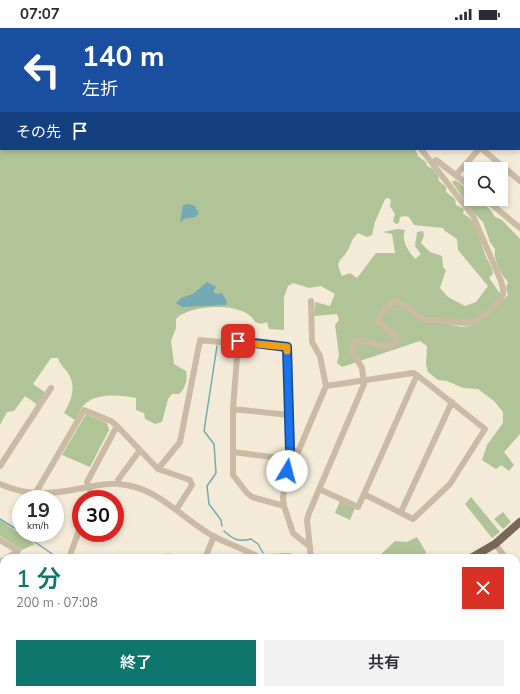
<!DOCTYPE html>
<html lang="ja">
<head>
<meta charset="utf-8">
<style>
	:root { --surface:#fff; --page:#f2f2f3; --text:#2b2b33; --muted:#7c7c81; --accent:#0f766e }
	body { margin:0; font-family:"Nunito Sans","Noto Sans JP",sans-serif; background:var(--page); color:var(--text); height:100vh; display:flex; flex-direction:column; font-size:15px; white-space:nowrap }
	* { box-sizing:border-box; margin:0 }
	p { font-size:13px; color:var(--muted) }
	.icon { flex:none; width:22px; height:22px; fill:none; stroke:currentColor; stroke-width:2; stroke-linecap:round; stroke-linejoin:round }
	.map { position:relative; flex:1; overflow:hidden }
	.details { position:absolute; left:0px; top:526px; width:520px; height:140px; display:flex; flex-direction:column; background:var(--surface); border-radius:12px 12px 0 0; box-shadow:0 2px 6px #0003 }
	.details>* { flex:none }
	.banner { position:absolute; left:0px; top:0px; width:520px; height:122px; box-shadow:0 2px 6px #0003; background:#1a4fa0; color:#fff; overflow:hidden }
	.controls { position:absolute; left:464px; top:134px; display:grid; gap:8px }
	.controls a { display:grid; place-items:center; width:44px; height:44px; border-radius:0px; background:var(--surface); box-shadow:0 2px 6px #0003; font-size:20px }
	.speed { position:absolute; left:12px; top:462px; display:flex; gap:8px; font-size:20px; font-weight:700; text-align:center }
	.speed>* { display:grid; place-content:center; width:52px; height:52px; border-radius:50%; background:var(--surface); box-shadow:0 2px 6px #0003; line-height:1 }
	.speed small { font-size:10px; font-weight:400 }
	.speed .limit { border:6px solid #d22; background:#fff; color:#111 }
	.pin { position:absolute; display:grid; place-items:center; width:34px; height:34px; color:#fff; margin:-17px; border-radius:8px; box-shadow:0 2px 6px #0006 }
	.me { position:absolute; width:44px; margin:-22px; rotate:8deg; stroke-linejoin:round; filter:drop-shadow(0 0 3px #0008) }
	.turn { display:flex; align-items:center; gap:14px; height:84px; padding:0 16px; font-size:18px }
	.turn .icon { width:52px; height:52px; stroke-width:2.5 }
	.turn b { display:block; font-size:28px; line-height:34px }
	.then { display:flex; align-items:center; height:38px; padding:0 16px; background:#0003; gap:8px; font-size:15px }
	.round { display:grid; place-items:center; flex:none; width:42px; height:42px; border-radius:0px; background:var(--page) }
	.head { display:flex; align-items:center; justify-content:space-between; height:68px; padding:0 16px }
	h1 { font-size:24px; font-weight:600; line-height:30px; color:var(--accent) }
	.primary-button { display:flex; gap:8px; margin-top:auto; padding:8px 16px }
	.primary-button a { flex:1; height:46px; border-radius:0px; background:var(--accent); color:#fff; font-size:16px; font-weight:600; line-height:46px; text-align:center }
	.primary-button a+a { background:var(--page); color:var(--text) }
	.status { display:flex; justify-content:space-between; align-items:center; height:28px; padding:0 20px; background:var(--surface); direction:ltr }
	.status svg { height:11px; fill:currentColor }
	.map>svg:first-child { display:block }
	.green { fill:#b0c497; fill-rule:evenodd }
	.water { fill:#75a9b3 }
	.lines { fill:none; stroke-linecap:round; stroke-linejoin:round }
	.stream { stroke:#75a9b3; stroke-width:1.5 }
	.minor { stroke:#ccbba4; stroke-width:6 }
	.major { stroke:#7a6656; stroke-width:8 }
	.route-casing { stroke:#114b97; stroke-width:10 }
	.route { stroke:#1a73e8; stroke-width:7 }
	.slow { stroke:#f59e0b; stroke-width:7 }
</style>
</head>
<body>
<div class="status"><b>07:07</b><svg viewBox="0 0 49 12"><path d="M0 12V9h3v3zM5 12V6h3v6zM10 12V3h3v9zM15 12V0h3v12zM26 1h20v11H26zM47 4h2v5h-2z"/></svg></div>
<div class="map">
<svg width="520" height="666" viewBox="0 0 520 666">
	<rect width="100%" height="100%" fill="#f3ead8"/>
	<path class="green" d="M 0,0 L 325,0 L 1,1 L 1,121 L 415,121 L 418,128 L 426,134 L 427,138 L 433,141 L 438,148 L 439,153 L 446,159 L 446,164 L 455,171 L 456,177 L 464,181 L 463,186 C 478,191 481,219 487,231 C 490,237 492,239 493,246 L 489,250 L 501,267 L 484,286 L 471,293 L 427,289 L 426,294 L 441,294 L 461,299 L 470,298 L 483,291 L 508,267 L 506,260 L 508,254 C 501,247 493,231 495,221 L 490,214 L 483,194 L 474,185 L 452,154 L 455,152 C 462,156 470,163 471,171 C 481,171 491,181 495,189 L 502,192 L 520,211 L 520,406 L 504,424 L 514,437 L 509,443 L 501,437 L 496,441 L 482,432 L 487,417 L 503,395 L 503,384 L 494,373 L 478,361 L 463,360 L 447,353 L 438,352 L 428,344 L 426,337 L 427,318 L 420,313 L 342,339 L 337,335 L 339,327 L 335,297 L 339,292 L 337,286 L 314,288 L 315,274 L 330,278 L 335,266 L 321,258 L 309,260 L 293,255 L 288,258 L 284,269 L 284,302 L 269,301 L 267,294 L 261,296 L 255,294 C 246,273 189,276 176,291 L 176,300 L 171,313 L 174,336 L 186,343 C 188,351 185,361 179,366 L 172,366 L 168,371 L 162,394 L 155,396 L 145,391 L 144,385 L 136,382 L 136,370 C 120,367 95,364 83,378 C 80,381 78,388 75,392 L 64,385 C 71,373 77,359 68,345 C 64,339 60,337 58,330 L 51,330 L 33,356 L 46,365 L 38,377 L 25,368 L 14,383 L 7,384 L 0,397 ZM 388,170 L 391,172 L 390,178 L 395,186 L 393,193 L 396,196 L 399,195 L 400,189 L 405,188 L 409,189 L 414,197 L 443,200 L 445,203 L 457,211 L 458,222 L 488,258 L 476,274 L 465,278 L 448,269 L 440,260 L 446,242 L 443,239 L 442,228 L 430,224 L 421,215 L 424,208 L 423,203 L 417,204 L 415,218 L 421,226 L 415,231 C 408,222 401,214 405,202 L 398,201 L 383,204 L 392,206 L 395,225 L 376,225 L 357,250 L 350,245 L 342,248 C 334,231 341,234 348,222 C 352,214 351,212 358,205 L 367,209 L 372,207 L 375,194 L 385,171 Z
		M 86,386 L 107,395 L 109,402 L 90,439 L 62,427 Z
		M 471,469 L 500,504 L 492,510 L 465,476 Z
		M 340,473 L 355,480 L 350,492 L 335,485 Z
		M 503,484 L 511,494 L 503,501 L 494,491 Z
		M 0,492 L 35,516 L 22,522 L 0,508 Z
		M 417,509 L 426,524 L 424,530 L 377,530 L 395,513 L 407,514 Z
		M 291,525 L 292,530 L 271,530 L 266,526 Z
		M 516,615 L 520,618 L 520,666 L 446,666 L 447,662 L 516,662 Z
		M 43,662 L 106,662 L 107,666 L 52,666 L 50,664 Z
		M 153,662 L 303,662 L 299,666 L 152,666 Z
		M 362,662 L 424,662 L 428,666 L 363,666 Z"/>
	<path class="water" d="M 188,176 L 195,178 L 199,186 L 195,189 L 184,191 L 180,195 L 183,177 Z
		M 207,254 L 216,259 L 213,263 L 216,266 L 222,265 L 227,274 L 226,277 L 182,279 L 176,275 L 181,270 L 193,266 Z"/>
	<g class="lines">
		<path class="stream" d="M 217,318 L 204,403 L 214,416 L 216,445 L 207,458 L 209,476 L 221,492 L 222,498
			M 0,491 L 21,504
			M 224,503 C 234,512 238,514 251,511 L 258,516 L 263,525
			M 22,505 L 58,530
			M 132,530 C 152,527 174,524 194,530
			M 516,617 L 520,619
			M 516,638 L 520,631
			M 368,662 L 369,666
			M 498,666 L 501,662"/>
		<path class="minor" d="M 395,0 L 396,1
			M 444,0 L 445,1
			M 491,0 L 492,1
			M 355,1 L 356,0
			M 519,28 L 520,27
			M 519,75 L 520,74
			M 519,110 L 520,111
			M 482,121 L 520,153
			M 432,135 L 436,132 L 471,159
			M 456,147 L 479,121
			M 485,171 L 520,200
			M 311,273 L 312,314 L 320,328 L 326,358
			M 238,316 L 233,381 L 233,447 L 247,465 L 252,469 L 284,478
			M 233,381 L 289,387
			M 117,398 L 158,441
			M 290,422 L 298,424 L 326,358 L 413,345 L 417,347 L 485,401 L 450,456 L 413,491 L 364,466 L 358,479 L 319,461
			M 233,424 L 288,431
			M 0,438 L 51,360
			M 0,456 C 28,469 53,466 83,460 C 94,458 107,455 119,456 C 158,459 181,490 213,508 C 228,516 245,521 260,530
			M 118,456 L 118,452 L 140,422
			M 35,466 L 84,382 L 111,393 L 117,398 L 87,454 L 91,465 L 90,471
			M 364,466 L 417,347
			M 176,482 L 192,457 L 190,452 L 158,441 L 180,414 L 200,312 L 238,316 L 238,313 L 287,319 L 290,422 L 283,469 L 284,478 L 293,505 L 310,519
			M 401,484 L 452,374
			M 0,512 L 18,523 L 7,530
			M 495,516 L 506,530
			M 69,530 L 81,497
			M 205,530 L 214,508
			M 311,530 L 307,492 L 309,485 L 364,356 L 362,340 L 352,323 L 354,315 C 368,307 381,324 394,316 L 397,310 L 395,306 L 379,295 L 381,286 L 393,273 C 399,272 416,286 421,290 C 426,294 433,291 439,292 C 470,295 471,301 495,277 C 504,268 505,265 501,253 L 473,188 L 421,121
			M 0,534 L 4,532
			M 516,543 L 520,548
			M 3,666 L 5,662
			M 142,666 L 144,662
			M 443,666 L 443,662"/>
		<path class="major" d="M 471,530 L 495,516 L 520,494
			M 341,666 L 343,662"/>
	</g>
	<g class="lines">
		<g class="route-casing">
			<path id="route" d="M 238,313 L 287,319 L 290,422 L 287,443"/>
		</g>
		<use href="#route" class="route"/>
		<path class="slow" d="M 256,316 L 287,319 L 287,323"/>
	</g>
</svg>
<div class="controls">
<a><svg class="icon" aria-label="search" viewBox="0 0 24 24"><circle cx="10" cy="10" r="6"/><path d="M15 15l6 6"/></svg></a>
</div>
<div class="speed"><div>19<small>km/h</small></div><div class="limit">30</div></div>
<div class="pin" style="left:238px;top:313px;background:#d93025"><svg class="icon" aria-label="arrive" viewBox="0 0 24 24"><path d="M6 21V4h12l-3 4 3 4H6"/></svg></div>
<svg class="me" style="left:287px;top:443px" viewBox="-20 -20 40 40"><circle r="19" fill="#fff"/><path d="M0-13L10 11 0 6-10 11z" fill="#1a73e8"/></svg>
<div class="banner">
<div class="turn"><svg class="icon" aria-label="left" viewBox="0 0 24 24"><path d="M17 20v-9H6M10 6l-5 5 5 5"/></svg><div><b>140 m</b>左折</div></div>
<div class="then">その先<svg class="icon" aria-label="arrive" viewBox="0 0 24 24"><path d="M6 21V4h12l-3 4 3 4H6"/></svg></div>
</div>
<section class="details">
<div class="head"><div><h1>1 分</h1><p>200 m · 07:08</p></div><a class="round" style="background:#d93025;color:#fff"><svg class="icon" aria-label="close" viewBox="0 0 24 24"><path d="M6 6l12 12M18 6L6 18"/></svg></a></div>
<div class="primary-button"><a>終了</a><a>共有</a></div>
</section>
</div>
</body>
</html>
